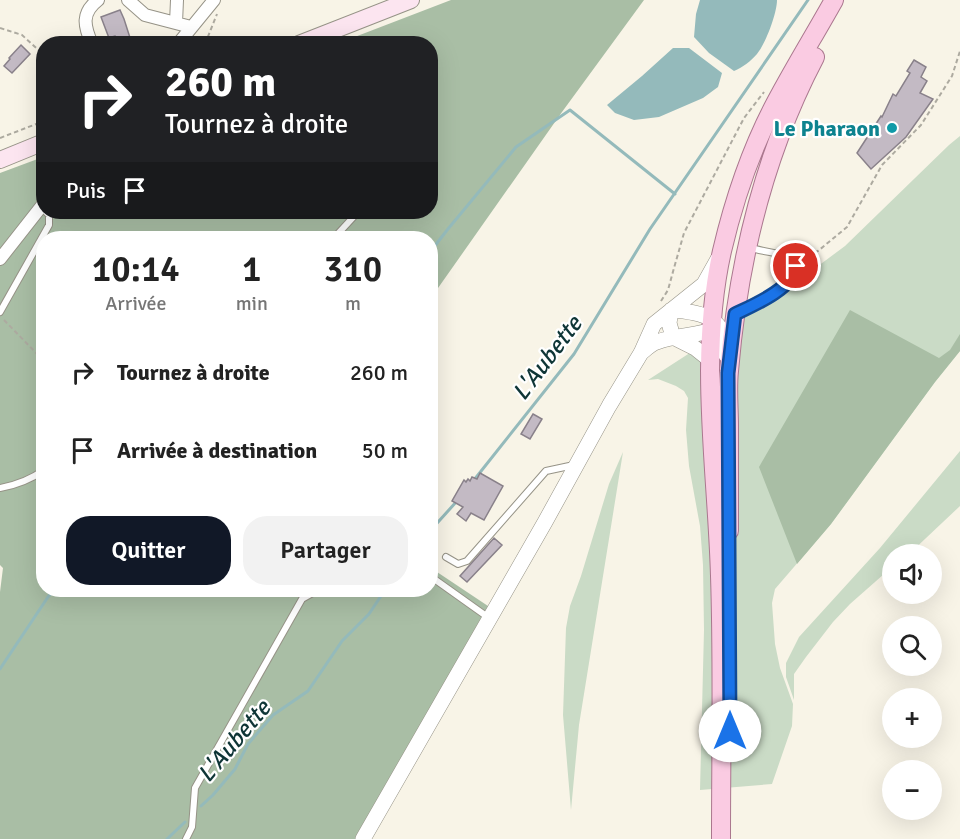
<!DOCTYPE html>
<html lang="fr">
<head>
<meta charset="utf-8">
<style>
	:root { --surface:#fff; --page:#f2f2f2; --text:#222; --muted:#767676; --accent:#111827 }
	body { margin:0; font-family:Signika,sans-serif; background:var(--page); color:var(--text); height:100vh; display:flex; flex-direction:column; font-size:22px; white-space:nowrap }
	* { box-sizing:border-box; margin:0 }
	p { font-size:20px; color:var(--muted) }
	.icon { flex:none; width:33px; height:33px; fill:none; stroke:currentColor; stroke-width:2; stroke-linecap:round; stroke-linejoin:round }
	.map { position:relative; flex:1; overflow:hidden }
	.details { position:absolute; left:36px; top:231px; width:402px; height:366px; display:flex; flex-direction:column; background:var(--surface); border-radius:24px; box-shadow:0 6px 24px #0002 }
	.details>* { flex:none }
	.top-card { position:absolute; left:36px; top:36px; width:402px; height:183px; border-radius:24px; box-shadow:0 6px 24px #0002; background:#202124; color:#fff; overflow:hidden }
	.fabs { position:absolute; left:882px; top:544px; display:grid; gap:12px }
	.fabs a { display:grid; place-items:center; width:60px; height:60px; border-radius:50%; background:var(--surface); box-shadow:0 6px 24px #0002; font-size:30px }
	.pin { position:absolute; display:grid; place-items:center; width:51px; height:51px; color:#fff; margin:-26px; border:3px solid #fff; border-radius:50%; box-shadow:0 2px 6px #0007 }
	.me { position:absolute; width:66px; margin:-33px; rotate:0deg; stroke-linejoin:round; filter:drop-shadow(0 0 4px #0008) }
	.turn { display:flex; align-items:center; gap:21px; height:126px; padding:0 30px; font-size:27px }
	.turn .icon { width:78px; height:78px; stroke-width:2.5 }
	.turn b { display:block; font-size:42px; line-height:51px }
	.then { display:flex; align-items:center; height:57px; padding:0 30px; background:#0003; gap:12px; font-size:22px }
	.eta { display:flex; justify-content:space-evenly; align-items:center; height:102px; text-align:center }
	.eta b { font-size:36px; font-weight:600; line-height:42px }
	.action { display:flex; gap:12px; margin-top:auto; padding:12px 30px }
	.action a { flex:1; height:69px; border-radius:24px; background:var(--accent); color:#fff; font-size:24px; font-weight:600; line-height:69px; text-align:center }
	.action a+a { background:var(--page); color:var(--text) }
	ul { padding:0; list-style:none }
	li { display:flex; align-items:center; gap:18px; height:78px; padding:0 30px }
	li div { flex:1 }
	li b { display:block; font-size:22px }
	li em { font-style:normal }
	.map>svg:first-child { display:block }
	.green { fill:#cadbc6 }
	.forest { fill:#a9bea5 }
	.water { fill:#94babb }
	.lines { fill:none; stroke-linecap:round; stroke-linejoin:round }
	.stream { stroke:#94babb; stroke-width:3 }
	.building { fill:#c3bac4; stroke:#89818a; stroke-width:1.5 }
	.service-casing { stroke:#969387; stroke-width:8 }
	.minor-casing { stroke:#969387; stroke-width:14 }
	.tertiary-casing { stroke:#969387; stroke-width:16 }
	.secondary-casing { stroke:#969387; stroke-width:18 }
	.primary-casing { stroke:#aa778e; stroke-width:20 }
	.path { stroke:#adaaa0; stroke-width:2; stroke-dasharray:4.5 3; stroke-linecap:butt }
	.service { stroke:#fff; stroke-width:6 }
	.minor { stroke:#fff; stroke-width:12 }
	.tertiary { stroke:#fff; stroke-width:15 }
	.secondary { stroke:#fce5f0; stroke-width:16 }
	.primary { stroke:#facbe2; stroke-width:18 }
	.route-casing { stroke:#114b97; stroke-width:15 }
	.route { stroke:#1a73e8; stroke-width:10 }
	.culture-dot { fill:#0f9aa8; stroke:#fff; stroke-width:2 }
	.labels { text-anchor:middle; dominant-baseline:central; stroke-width:4.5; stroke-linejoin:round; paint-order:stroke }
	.culture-label { font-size:22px; font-weight:bold; fill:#0d838f; stroke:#fff; text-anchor:end }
	.water-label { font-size:24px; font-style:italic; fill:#0e3536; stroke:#fff }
</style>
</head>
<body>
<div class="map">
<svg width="960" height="839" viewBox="0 0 960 839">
	<rect width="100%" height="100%" fill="#f8f4e7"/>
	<path class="green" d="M 960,136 L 960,351 L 935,382 L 831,524 L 775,589 L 772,603 L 775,644 L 780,668 L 793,704 L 792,726 L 772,784 L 700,790 L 704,630 L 703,565 L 700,526 L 689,466 L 686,430 L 688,398 L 684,391 L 676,386 L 658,379 L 648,380 L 775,298 L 845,246 L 949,145 Z
		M 960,451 L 960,506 L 908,555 L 892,555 L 892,567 L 850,604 L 833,622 L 806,657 L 794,674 L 794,700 L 786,677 L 786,663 L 799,637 L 880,548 Z
		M 623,452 L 579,725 L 571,810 L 563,715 L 566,628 L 570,606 L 581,576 L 609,484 Z"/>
	<path class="forest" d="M 451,0 L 644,0 L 562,112 L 431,298 L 430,238 L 44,238 L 44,590 L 430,590 L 431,568 L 494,610 L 359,839 L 0,839 L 0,592 L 3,568 L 0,565 L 0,173 L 43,157 L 44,212 L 430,212 L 430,44 L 339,43 Z
		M 850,310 L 939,358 L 950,350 L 960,334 L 960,351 L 935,382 L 831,524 L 797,564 L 759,467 Z"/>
	<path class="water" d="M 700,0 L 777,0 C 777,13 766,43 757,54 C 751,61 743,67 734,71 L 709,53 L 694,37 L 696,14 Z
		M 673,48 L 689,48 L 722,73 L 718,87 L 703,98 L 659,117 L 634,120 L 615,113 L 607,105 L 642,76 Z"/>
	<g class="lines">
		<path class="stream" d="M 430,252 L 448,229 L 516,147 L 570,110 L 675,194
			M 474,480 L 574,354 L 650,229 L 808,0
			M 430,531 L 457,501
			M 0,669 L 48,597 L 54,590
			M 201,806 L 213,795 L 235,769 L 248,744 L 273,715 L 308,691 L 342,641 L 369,614 L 385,590
			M 167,839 L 185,822"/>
	</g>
	<path class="building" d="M 120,10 L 124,19 L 132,44 L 121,44 L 120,38 L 116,39 L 115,36 L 109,38 L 101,17 Z
		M 21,45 L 30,54 L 12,73 L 4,66 L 10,59 L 9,58 Z
		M 914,60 L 926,67 L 921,77 L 927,81 L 920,93 L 933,99 L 906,137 L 871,169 L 857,153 L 881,116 L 882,117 L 893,94 L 896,96 L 910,73 L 907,71 Z
		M 533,414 L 542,419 L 530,439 L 521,434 Z
		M 480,473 L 503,486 L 484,520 L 471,513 L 466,521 L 457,514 L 463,507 L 452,501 L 464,480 L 466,482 L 468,479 L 470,481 L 472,477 L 477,479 Z
		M 494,538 L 502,545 L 467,582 L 460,576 Z"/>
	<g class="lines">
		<g class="service-casing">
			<path id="service" d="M 334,238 L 358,212
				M 0,312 L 49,225 L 49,215 L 46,212
				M 739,313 C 759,302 786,291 796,270 C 796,265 797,263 794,260 C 787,253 760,252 749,247
				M 0,488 C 17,485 30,480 44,470
				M 446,557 L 458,564 L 467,561 L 546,471 L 574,465
				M 430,576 L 489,618
				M 186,839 L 192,827 L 195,788 L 302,599 L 318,590"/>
		</g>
		<g class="minor-casing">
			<path id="minor" d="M 128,0 L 145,15 L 191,27
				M 176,23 L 177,0
				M 92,44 C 84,26 81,13 98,0
				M 178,44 L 214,0
				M 0,259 L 44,203"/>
		</g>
		<g class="tertiary-casing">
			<path id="tertiary" d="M 641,353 C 646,349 651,344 657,342 C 678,334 699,337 719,327
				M 710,360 L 695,348 L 673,337 L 669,323 L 671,310 C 703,312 727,317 726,355
				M 363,839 L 545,522 L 609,406 L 641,353 L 654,324 L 704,284 L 718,259"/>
		</g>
		<g class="secondary-casing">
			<path id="secondary" d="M 299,44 L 411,0
				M 0,160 L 44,142"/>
		</g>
		<g class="primary-casing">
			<path id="primary" d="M 729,531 C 729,496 729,461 729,426 C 729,408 727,389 729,371 C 738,263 764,154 815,57
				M 721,839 C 721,752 723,664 720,576 C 717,469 698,358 722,251 C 734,200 751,149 776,102 C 794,68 815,34 834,0"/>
		</g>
		<path class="path" d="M 0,28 L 22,35 L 44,55
			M 205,44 L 217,14
			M 0,138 L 44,121
			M 801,259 L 818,251 L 847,227 L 882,165 L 921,125 L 952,76 L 960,51
			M 661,301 L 668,290 L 674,268 L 684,233 L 744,118 L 764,92
			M 4,320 L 44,361"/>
		<use href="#service" class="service"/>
		<use href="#minor" class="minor"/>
		<use href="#tertiary" class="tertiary"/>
		<use href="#secondary" class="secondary"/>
		<use href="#primary" class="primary"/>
	</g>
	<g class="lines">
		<g class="route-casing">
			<path id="route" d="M 730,731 L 728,373 L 735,314 C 754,305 794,288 796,266"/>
		</g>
		<use href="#route" class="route"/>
	</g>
	<circle class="culture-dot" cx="892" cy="128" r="6"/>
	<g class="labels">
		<g class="culture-label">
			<text x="880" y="128">Le Pharaon</text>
		</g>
		<g class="water-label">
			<text transform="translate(547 358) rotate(-53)">L'Aubette</text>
			<text transform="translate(234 741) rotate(-50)">L'Aubette</text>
		</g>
	</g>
</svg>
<div class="fabs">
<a><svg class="icon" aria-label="sound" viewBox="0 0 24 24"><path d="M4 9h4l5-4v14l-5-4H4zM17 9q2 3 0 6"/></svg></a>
<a><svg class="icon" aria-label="search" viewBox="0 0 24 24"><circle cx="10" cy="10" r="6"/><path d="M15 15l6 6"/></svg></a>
<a>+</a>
<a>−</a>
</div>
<div class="pin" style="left:796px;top:266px;background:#d93025"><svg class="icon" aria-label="arrive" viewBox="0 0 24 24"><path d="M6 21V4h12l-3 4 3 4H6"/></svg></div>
<svg class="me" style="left:730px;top:731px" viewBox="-20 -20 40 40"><circle r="19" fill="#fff"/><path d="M0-13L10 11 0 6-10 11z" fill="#1a73e8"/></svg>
<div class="top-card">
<div class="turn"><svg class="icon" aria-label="right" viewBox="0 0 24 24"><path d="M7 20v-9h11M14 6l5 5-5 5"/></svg><div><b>260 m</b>Tournez à droite</div></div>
<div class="then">Puis<svg class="icon" aria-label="arrive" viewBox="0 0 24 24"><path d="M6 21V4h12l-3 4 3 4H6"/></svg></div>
</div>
<section class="details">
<div class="eta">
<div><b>10:14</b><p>Arrivée</p></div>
<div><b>1</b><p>min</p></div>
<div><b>310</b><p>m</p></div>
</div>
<ul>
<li><svg class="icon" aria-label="right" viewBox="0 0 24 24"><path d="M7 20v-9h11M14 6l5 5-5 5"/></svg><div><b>Tournez à droite</b></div><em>260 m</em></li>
<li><svg class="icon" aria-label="arrive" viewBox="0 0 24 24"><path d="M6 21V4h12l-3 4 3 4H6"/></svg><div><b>Arrivée à destination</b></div><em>50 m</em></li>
</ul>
<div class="action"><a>Quitter</a><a>Partager</a></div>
</section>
</div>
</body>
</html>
